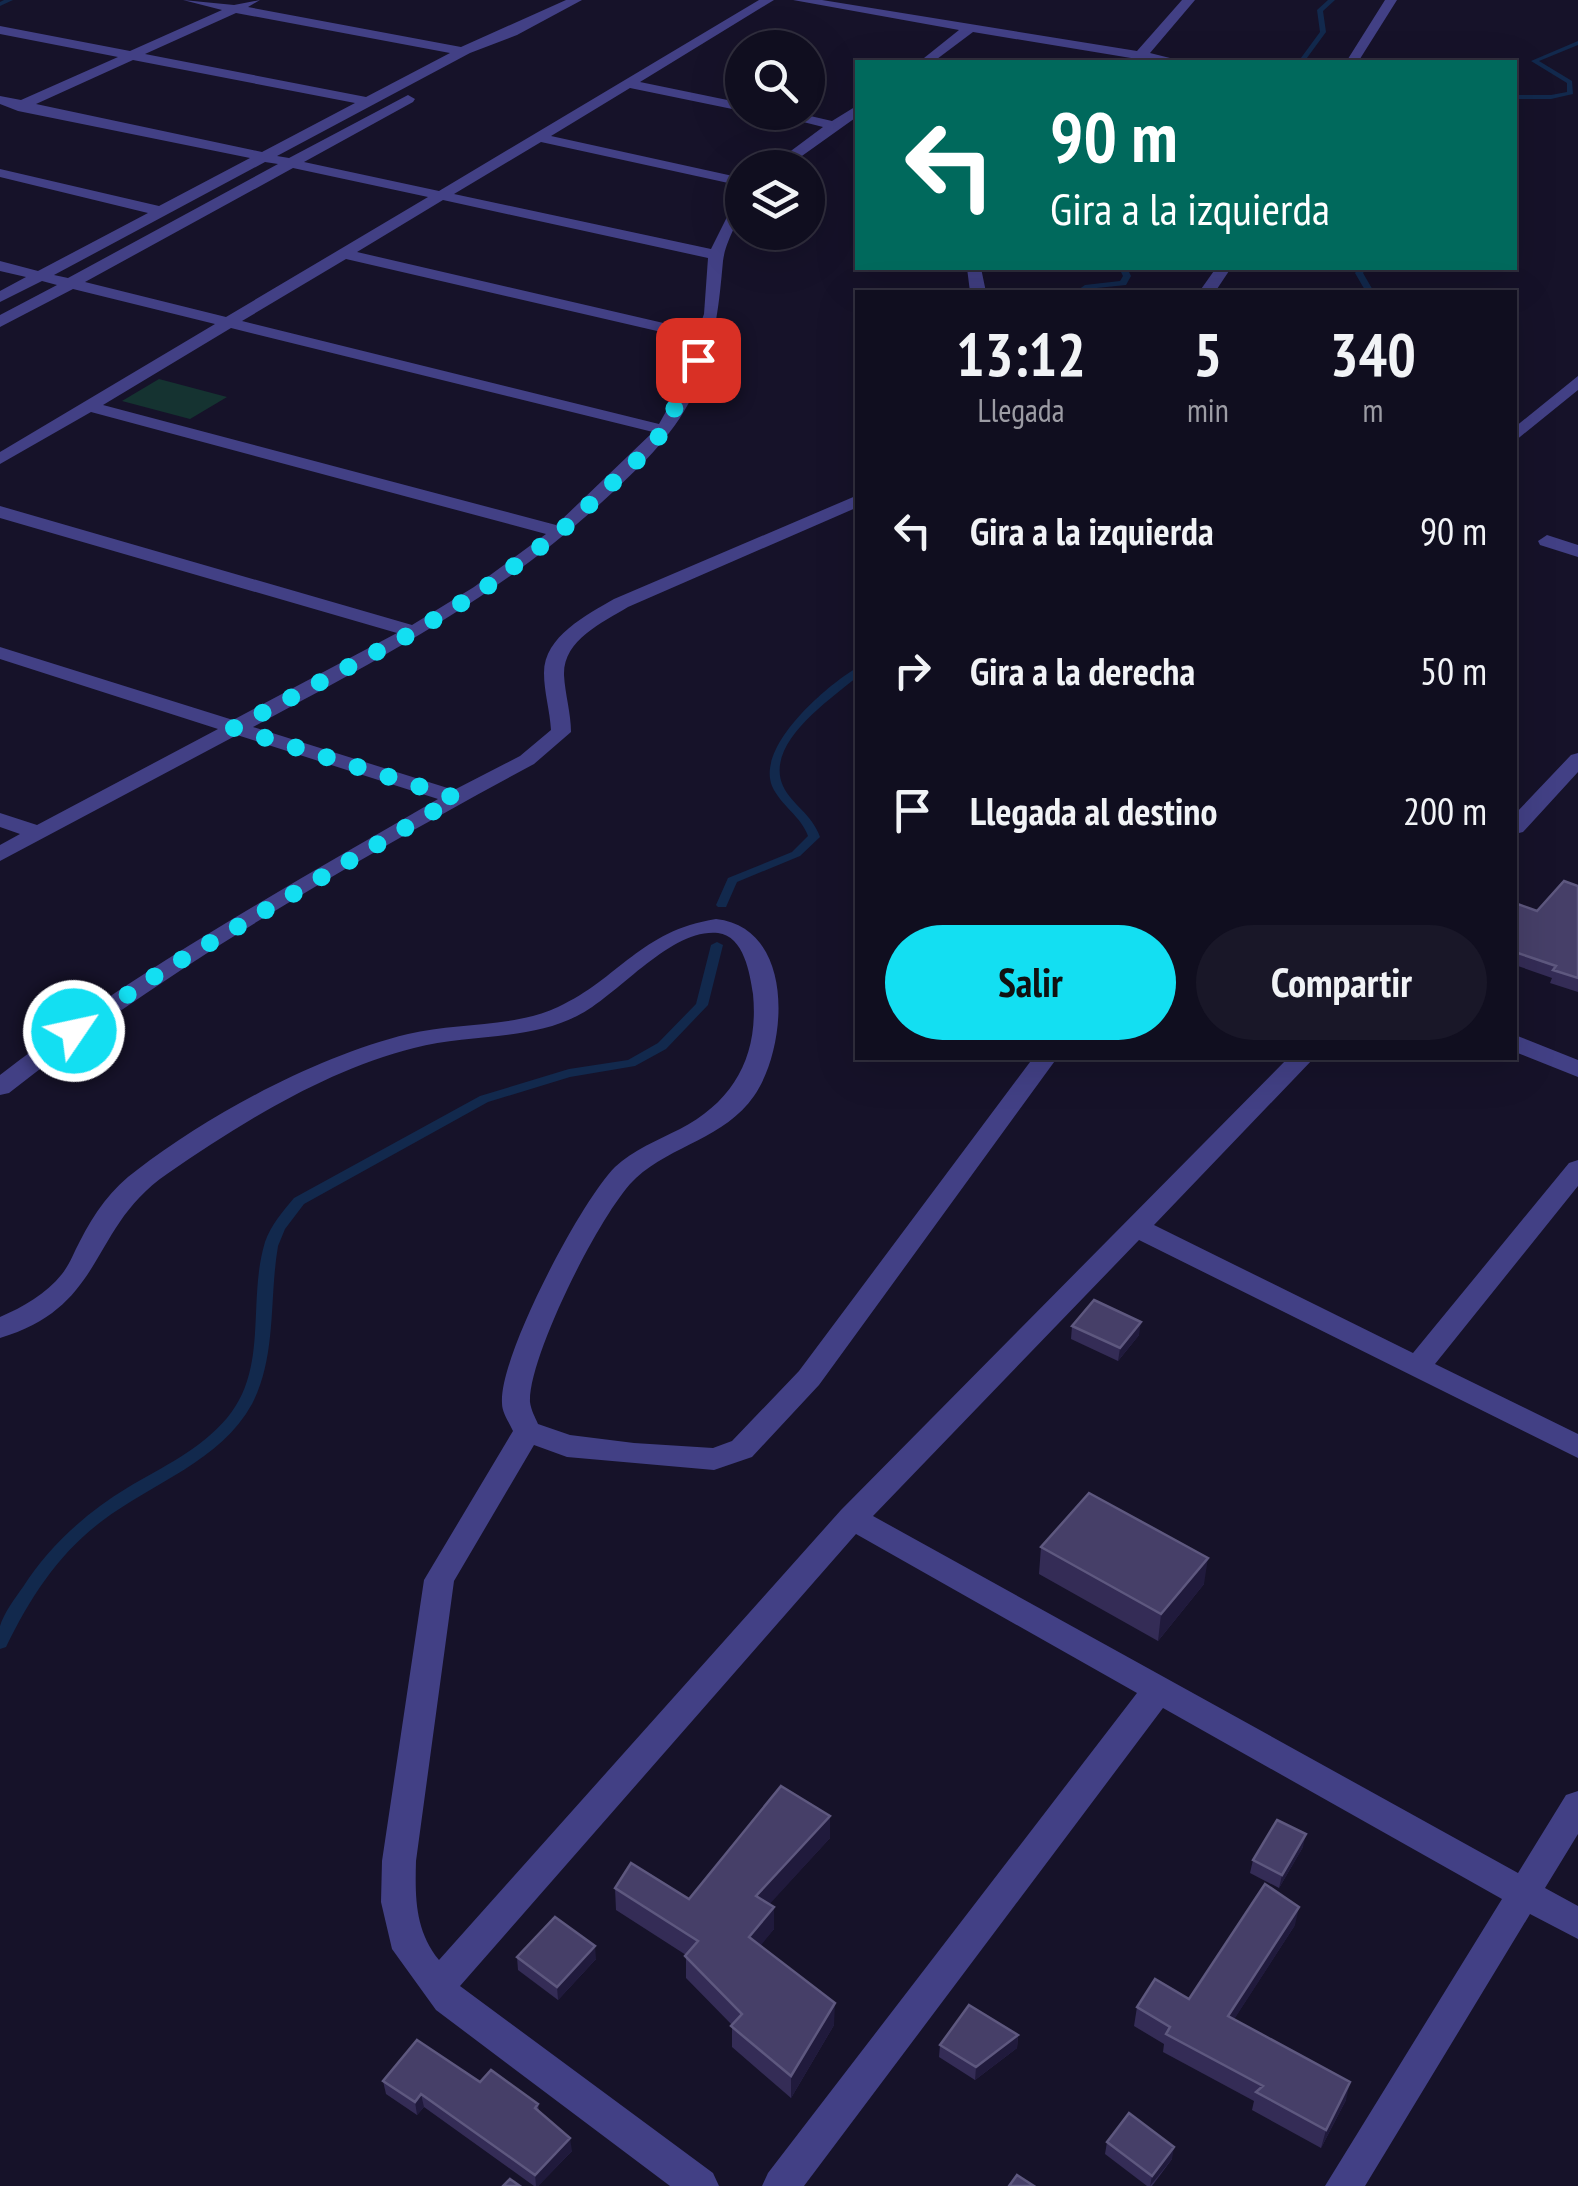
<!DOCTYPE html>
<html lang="es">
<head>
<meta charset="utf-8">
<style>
	:root { --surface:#100e1f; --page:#191728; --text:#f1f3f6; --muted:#9c9ca4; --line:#302e3d; --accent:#13dff2 }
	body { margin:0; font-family:"PT Sans Narrow",sans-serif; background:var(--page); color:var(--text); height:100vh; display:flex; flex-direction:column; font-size:38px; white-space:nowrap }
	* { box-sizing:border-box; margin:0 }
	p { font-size:32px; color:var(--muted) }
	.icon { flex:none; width:55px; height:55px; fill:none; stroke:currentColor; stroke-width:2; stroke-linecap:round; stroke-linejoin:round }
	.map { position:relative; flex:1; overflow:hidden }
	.details { position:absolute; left:855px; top:290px; width:662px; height:770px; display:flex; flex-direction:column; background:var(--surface); border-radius:0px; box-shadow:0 10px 40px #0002,0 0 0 2px var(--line) }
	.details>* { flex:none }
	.guide { position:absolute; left:855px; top:60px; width:662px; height:210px; border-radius:0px; box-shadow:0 10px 40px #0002,0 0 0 2px var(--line); background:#00695c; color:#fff; overflow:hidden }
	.tools { position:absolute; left:725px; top:30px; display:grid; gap:20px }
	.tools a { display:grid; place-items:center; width:100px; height:100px; border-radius:50%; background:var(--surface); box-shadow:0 10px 40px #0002,0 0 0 2px var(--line); font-size:50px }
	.pin { position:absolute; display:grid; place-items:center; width:85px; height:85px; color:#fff; margin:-42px; border-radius:20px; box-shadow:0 5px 15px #0006 }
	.me { position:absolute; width:110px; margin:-55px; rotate:56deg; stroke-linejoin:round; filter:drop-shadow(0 0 8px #0008) }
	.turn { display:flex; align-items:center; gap:35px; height:210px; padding:0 30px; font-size:45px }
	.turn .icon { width:130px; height:130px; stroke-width:2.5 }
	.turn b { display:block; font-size:70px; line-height:85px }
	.eta { display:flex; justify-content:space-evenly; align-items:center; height:170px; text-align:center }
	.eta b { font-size:60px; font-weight:800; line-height:70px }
	.primary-button { display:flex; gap:20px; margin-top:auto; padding:20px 30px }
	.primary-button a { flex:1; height:115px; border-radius:60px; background:var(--accent); color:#111; font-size:40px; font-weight:800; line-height:115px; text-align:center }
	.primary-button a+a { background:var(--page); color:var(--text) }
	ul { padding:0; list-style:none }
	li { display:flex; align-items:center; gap:30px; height:140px; padding:0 30px }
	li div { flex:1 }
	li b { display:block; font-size:38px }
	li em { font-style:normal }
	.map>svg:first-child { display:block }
	.green { fill:#153331 }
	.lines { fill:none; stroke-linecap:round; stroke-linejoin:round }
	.stream { fill:#12294d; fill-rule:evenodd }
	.minor { fill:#424085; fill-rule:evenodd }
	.wall { fill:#342c56 }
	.shaded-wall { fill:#201a3c }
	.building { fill:#463f68; stroke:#5e587f; stroke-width:2.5 }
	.route { stroke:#13dff2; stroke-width:18; stroke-dasharray:0 32.4 }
</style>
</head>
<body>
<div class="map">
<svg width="1578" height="2186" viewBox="0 0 1578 2186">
	<rect width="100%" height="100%" fill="#161229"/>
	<path class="green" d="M 159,379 L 227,397 L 190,419 L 122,401 Z"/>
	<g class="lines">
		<path class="stream" d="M 4,0 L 13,0 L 0,6 L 0,2 Z
			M 1328,0 L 1335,0 L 1323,11 L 1326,32 L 1304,62 L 1298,62 L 1320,32 L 1317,10 Z
			M 1578,41 L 1578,45 L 1539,61 L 1572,81 L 1573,94 L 1551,99 L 1515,99 L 1515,95 L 1551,95 L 1567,92 L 1567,83 L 1531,61 Z
			M 1119,268 L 1127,268 L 1131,276 L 1126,285 L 1087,289 L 1083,292 L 1075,292 L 1085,285 L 1120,281 L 1123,276 Z
			M 1359,268 L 1367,268 L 1363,273 L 1374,292 L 1366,292 L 1355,273 Z
			M 858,667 L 858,676 C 830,700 764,743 783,786 C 792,805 812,814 820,837 L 800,856 L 737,882 L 726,907 L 718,907 L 716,905 L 728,878 L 792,852 L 808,836 C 801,816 781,806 772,786 C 756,746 827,685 858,667 Z
			M 717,942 L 723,945 L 708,1005 L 666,1049 L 635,1066 L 570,1077 L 488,1102 L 304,1204 L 285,1229 L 278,1246 C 269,1298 277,1356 252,1404 C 221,1461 152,1483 102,1521 C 58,1554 30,1598 6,1647 L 0,1649 C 0,1642 0,1633 0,1626 C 4,1613 15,1598 23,1587 C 49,1546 86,1513 127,1488 C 162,1467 200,1450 227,1418 C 269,1368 247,1301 265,1242 C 271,1225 283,1211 294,1198 L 480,1096 L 569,1069 L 628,1060 L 658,1043 L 696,1004 L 711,945 Z"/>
		<path class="minor" d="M 183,0 L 234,5 L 260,0 L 248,7 L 461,47 L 566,0 L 582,0 L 517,35 L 470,53 L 277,156 L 289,158 L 408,95 L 415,99 L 413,102 L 304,162 L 439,191 L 759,0 L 774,0 L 640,82 L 742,103 L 742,111 L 630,88 L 551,136 L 742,178 L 742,186 L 541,142 L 454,194 L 711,249 L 735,201 L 742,197 C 742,221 726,237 723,261 C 719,305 716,336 700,378 C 683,425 649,458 614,491 C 505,594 383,657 253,727 L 454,790 L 520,756 L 551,730 C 550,711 544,692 544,673 C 544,636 587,615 614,599 L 858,495 L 858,507 L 628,607 C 602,623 563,640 564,675 C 565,694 571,713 571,732 L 534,764 C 353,862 171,965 9,1093 L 0,1095 L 0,1075 C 137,969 289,886 438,799 L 237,735 L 0,861 L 0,845 L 20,834 L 0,827 L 0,813 L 37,825 L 218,729 L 0,659 L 0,647 L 233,720 L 397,633 L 0,518 L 0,506 L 412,625 L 474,587 L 546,534 L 91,412 L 0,464 L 0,452 L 215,324 L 73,289 L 0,327 L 0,315 L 57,285 L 42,281 L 0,302 L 0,291 L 26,277 L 0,271 L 0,261 L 38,271 L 148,213 L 0,177 L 0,169 L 159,206 L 250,158 L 18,111 L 0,104 L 0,96 L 21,100 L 118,57 L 0,34 L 0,26 L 130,51 L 222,10 ZM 236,13 L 450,53 L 366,97 L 145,54 ZM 133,60 L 355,103 L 262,152 L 36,104 ZM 265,162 L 278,164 L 68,278 L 54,275 ZM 293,168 L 428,197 L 226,317 L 85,282 ZM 443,200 L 708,258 L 704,314 L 698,331 L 357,252 ZM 346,259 L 696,340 L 683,381 L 659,424 L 242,321 ZM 231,328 L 653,432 L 556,525 L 103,405 Z
			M 793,0 L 822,0 L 1137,51 L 1182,0 L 1195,0 L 1150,53 L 1186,62 L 1129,62 L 1131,58 L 973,32 L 933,62 L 919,62 L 959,30 Z
			M 1385,0 L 1397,0 L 1358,62 L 1346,62 Z
			M 858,105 L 858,116 L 785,168 L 768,168 L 823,127 L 764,112 L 793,112 L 832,121 Z
			M 967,268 L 981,268 L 986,292 L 970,292 Z
			M 1216,268 L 1231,268 L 1215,292 L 1199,292 Z
			M 1578,376 L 1578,390 L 1515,441 L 1515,427 Z
			M 1547,535 L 1578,545 L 1578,557 L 1540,545 L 1538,541 Z
			M 1578,753 L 1578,772 L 1523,832 L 1515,834 L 1515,814 L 1571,755 Z
			M 716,919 C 796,928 788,1047 754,1096 C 725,1138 672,1145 636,1178 C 602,1209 528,1357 530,1402 C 531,1410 535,1417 538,1424 L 570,1435 L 634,1443 L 713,1448 L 732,1441 L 799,1371 L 1033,1058 L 1057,1058 L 819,1385 L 752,1457 L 714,1470 L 567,1457 L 534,1445 L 454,1581 L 416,1861 C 415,1898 415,1930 439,1960 L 841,1510 L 1288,1058 L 1314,1058 L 1154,1225 L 1413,1353 L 1569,1163 L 1578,1160 L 1578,1186 L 1435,1364 L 1578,1434 L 1578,1458 L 1139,1240 L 873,1516 L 1518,1873 L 1566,1795 L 1578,1791 L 1578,1834 L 1545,1888 L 1578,1906 L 1578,1939 L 1530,1914 L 1365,2186 L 1325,2186 L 1502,1899 L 1163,1708 L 804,2186 L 762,2186 L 768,2173 L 1137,1693 L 856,1534 L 460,1986 L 713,2173 L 719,2186 L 670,2186 L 436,2010 L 392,1949 L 381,1902 L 382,1861 L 424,1580 L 513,1431 C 509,1422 502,1413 502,1403 C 499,1356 581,1201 615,1167 C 633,1150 658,1140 680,1129 C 734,1101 759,1056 753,994 C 750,974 744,936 718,933 C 670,928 618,996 577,1016 C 528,1041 467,1034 414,1048 C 326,1070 241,1123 167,1174 C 88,1228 107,1306 0,1338 L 0,1317 C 23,1307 46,1294 62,1274 C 70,1264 74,1252 80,1241 C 94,1213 112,1188 137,1170 C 211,1113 318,1056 408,1034 C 456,1022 513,1028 558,1007 C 620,978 640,931 716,919 Z
			M 1515,1035 L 1578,1060 L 1578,1077 L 1515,1052 Z"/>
	</g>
	<path class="wall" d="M 1578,886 L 1578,992 L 1550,983 L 1552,978 L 1515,965 L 1515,903 L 1537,911 Z
		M 1072,1326 L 1139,1335 L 1118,1361 L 1071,1339 Z
		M 1041,1547 L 1204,1584 L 1158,1641 L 1039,1574 Z
		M 830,1816 L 830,1838 L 769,1904 L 774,1929 L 760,1945 L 834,2025 L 791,2098 L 732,2047 L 732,2025 L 686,1978 L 686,1955 L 616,1910 L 615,1888 L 689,1899 Z
		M 1303,1847 L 1279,1888 L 1250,1873 L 1253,1860 Z
		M 1295,1925 L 1234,2019 L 1346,2100 L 1321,2148 L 1252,2110 L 1254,2101 L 1163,2052 L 1164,2044 L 1134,2026 L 1137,2007 L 1189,1999 Z
		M 517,1957 L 596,1959 L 558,2000 L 518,1970 Z
		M 1018,2035 L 1017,2048 L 975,2080 L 939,2057 L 940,2045 Z
		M 383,2081 L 480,2082 L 538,2104 L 539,2112 L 572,2151 L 538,2186 L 534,2186 L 424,2107 L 417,2115 L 386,2094 Z
		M 1107,2142 L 1172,2159 L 1152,2186 L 1147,2186 L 1105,2154 Z"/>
	<path class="shaded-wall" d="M 1141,1322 L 1139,1335 L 1118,1361 L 1120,1348 Z
		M 1208,1558 L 1204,1584 L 1158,1641 L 1161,1614 Z
		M 830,1816 L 830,1838 L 757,1918 L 756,1896 Z
		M 1306,1834 L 1303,1847 L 1279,1888 L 1282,1875 Z
		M 774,1907 L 774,1929 L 750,1959 L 749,1937 Z
		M 1299,1907 L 1295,1925 L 1224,2035 L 1228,2016 Z
		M 595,1946 L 596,1959 L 558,2000 L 557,1987 Z
		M 835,2003 L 834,2025 L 791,2098 L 791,2076 Z
		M 1018,2035 L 1017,2048 L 975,2080 L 976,2067 Z
		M 1350,2082 L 1346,2100 L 1321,2148 L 1326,2130 Z
		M 421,2094 L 424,2107 L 417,2115 L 415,2102 Z
		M 570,2138 L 572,2151 L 538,2186 L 536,2186 L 535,2175 Z
		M 1174,2147 L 1172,2159 L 1150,2186 L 1152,2176 Z"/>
	<path class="building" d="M 1564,881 L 1578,886 L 1578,978 L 1553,970 L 1556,966 L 1515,952 L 1515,903 L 1537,911 Z
		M 1094,1300 L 1141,1322 L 1120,1348 L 1072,1326 Z
		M 1089,1493 L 1208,1558 L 1161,1614 L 1041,1547 Z
		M 781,1786 L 830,1816 L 756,1896 L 774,1907 L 749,1937 L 835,2003 L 791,2076 L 731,2026 L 742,2014 L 685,1956 L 698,1941 L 615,1888 L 631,1863 L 689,1899 Z
		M 1277,1820 L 1306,1834 L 1282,1875 L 1253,1860 Z
		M 1265,1884 L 1299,1907 L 1228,2016 L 1350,2082 L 1326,2130 L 1256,2092 L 1263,2086 L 1166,2034 L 1170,2027 L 1137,2007 L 1155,1979 L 1189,1999 Z
		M 555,1917 L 595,1946 L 557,1987 L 517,1957 Z
		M 969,2005 L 1018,2035 L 976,2067 L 940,2045 Z
		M 417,2040 L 480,2082 L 491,2070 L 538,2104 L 535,2108 L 570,2138 L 535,2175 L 421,2094 L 415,2102 L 383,2081 Z
		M 1129,2113 L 1174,2147 L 1152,2176 L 1107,2142 Z
		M 1017,2175 L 1034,2186 L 1009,2186 Z
		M 510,2179 L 520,2186 L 503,2186 Z"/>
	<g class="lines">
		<path class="route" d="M 74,1031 L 164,970 L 456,798 L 234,728 L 414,632 L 481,591 L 560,532 L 648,450 L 664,430 L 698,360"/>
	</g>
</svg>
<div class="tools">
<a><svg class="icon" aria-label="search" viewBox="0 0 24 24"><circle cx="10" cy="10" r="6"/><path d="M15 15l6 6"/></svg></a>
<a><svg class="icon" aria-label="layers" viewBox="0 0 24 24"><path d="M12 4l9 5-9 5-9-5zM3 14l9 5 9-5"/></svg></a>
</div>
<div class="pin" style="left:698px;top:360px;background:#d93025"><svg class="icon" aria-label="arrive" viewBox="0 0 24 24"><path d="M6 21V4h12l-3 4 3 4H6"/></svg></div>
<svg class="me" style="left:74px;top:1031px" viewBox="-20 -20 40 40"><circle r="17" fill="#13dff2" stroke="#fff" stroke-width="3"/><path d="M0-11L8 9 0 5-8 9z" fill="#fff"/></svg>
<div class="guide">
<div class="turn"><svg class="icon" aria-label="left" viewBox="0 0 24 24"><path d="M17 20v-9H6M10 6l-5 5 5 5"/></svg><div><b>90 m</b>Gira a la izquierda</div></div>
</div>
<section class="details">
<div class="eta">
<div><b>13:12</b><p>Llegada</p></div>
<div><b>5</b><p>min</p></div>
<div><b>340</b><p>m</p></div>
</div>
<ul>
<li><svg class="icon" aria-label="left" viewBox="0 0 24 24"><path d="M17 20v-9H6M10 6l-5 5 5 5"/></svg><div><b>Gira a la izquierda</b></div><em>90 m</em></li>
<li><svg class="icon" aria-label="right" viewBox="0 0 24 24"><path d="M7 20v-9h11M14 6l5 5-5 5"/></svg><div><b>Gira a la derecha</b></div><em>50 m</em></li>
<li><svg class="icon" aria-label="arrive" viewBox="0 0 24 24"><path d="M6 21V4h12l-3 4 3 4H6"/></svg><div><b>Llegada al destino</b></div><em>200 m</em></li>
</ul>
<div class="primary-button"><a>Salir</a><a>Compartir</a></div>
</section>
</div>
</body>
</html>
